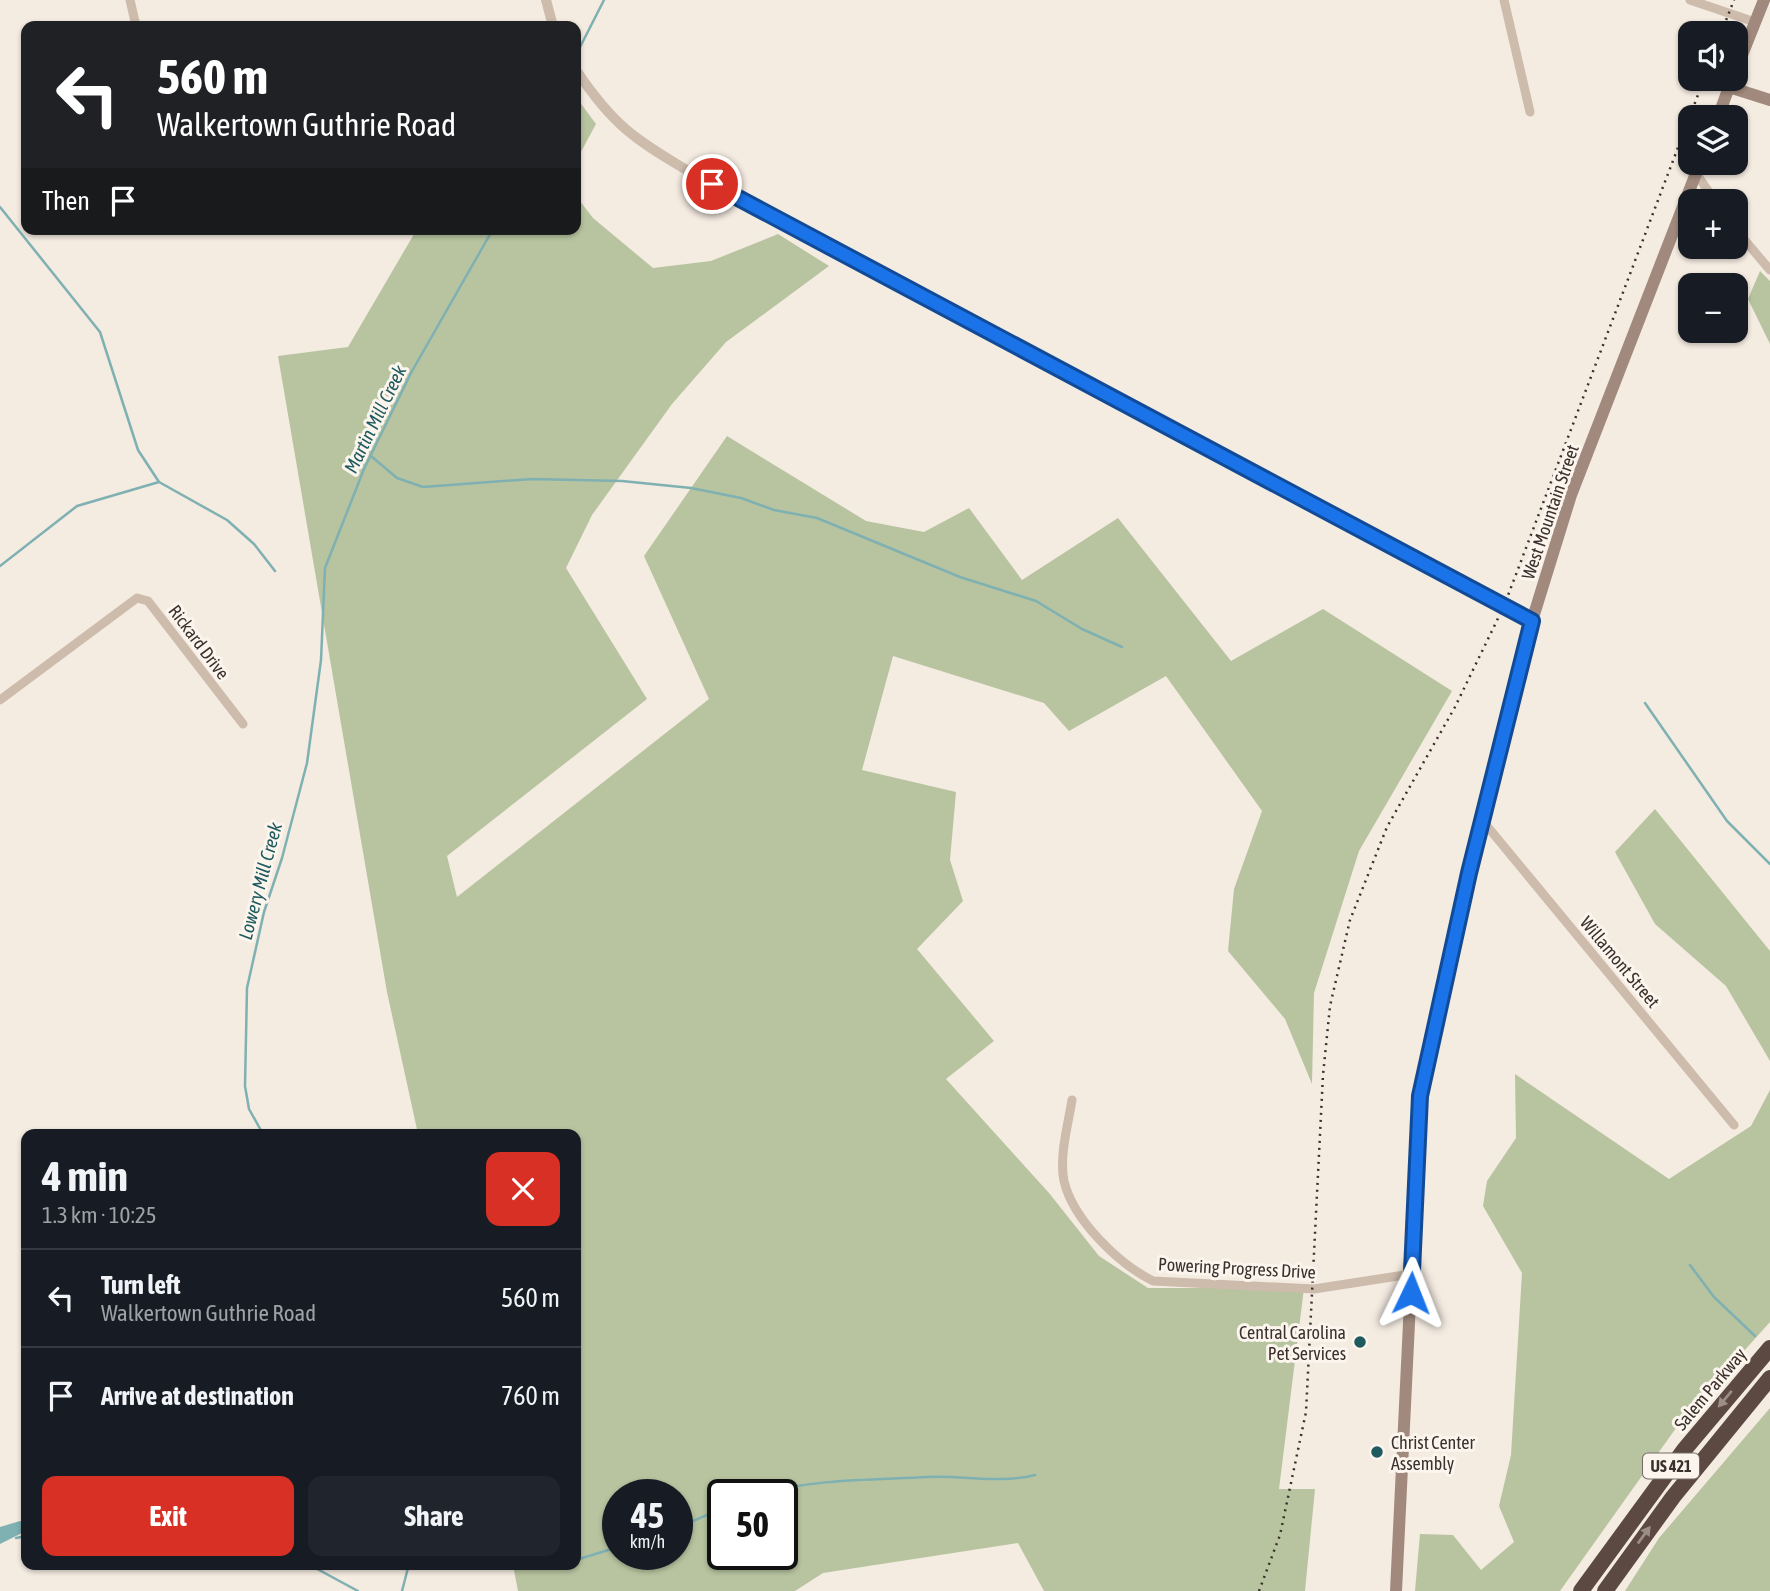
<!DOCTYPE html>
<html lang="en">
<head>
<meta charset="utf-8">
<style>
	:root { --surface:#171b24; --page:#20242c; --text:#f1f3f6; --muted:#9ea1a6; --line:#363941; --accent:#d93025 }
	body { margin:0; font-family:"Asap Condensed",sans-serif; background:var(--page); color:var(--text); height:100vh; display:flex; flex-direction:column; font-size:26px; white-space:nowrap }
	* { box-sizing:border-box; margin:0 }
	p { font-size:23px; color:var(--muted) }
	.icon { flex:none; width:38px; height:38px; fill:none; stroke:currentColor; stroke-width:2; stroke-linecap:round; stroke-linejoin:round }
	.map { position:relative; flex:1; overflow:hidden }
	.sheet { position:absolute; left:21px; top:1129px; width:560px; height:441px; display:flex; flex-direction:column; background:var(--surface); border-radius:14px; box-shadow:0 2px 5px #0004 }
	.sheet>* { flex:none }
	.guide { position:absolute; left:21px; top:21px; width:560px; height:214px; border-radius:14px; box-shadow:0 2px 5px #0004; background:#202124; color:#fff; overflow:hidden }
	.buttons { position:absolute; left:1678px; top:21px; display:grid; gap:14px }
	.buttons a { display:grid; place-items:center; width:70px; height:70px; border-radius:14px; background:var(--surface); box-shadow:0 2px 5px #0004; font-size:35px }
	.speed { position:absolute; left:602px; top:1479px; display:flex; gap:14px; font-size:35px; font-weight:700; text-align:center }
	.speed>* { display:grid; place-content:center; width:91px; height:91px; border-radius:50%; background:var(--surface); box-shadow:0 2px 5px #0004; line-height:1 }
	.speed small { font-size:18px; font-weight:400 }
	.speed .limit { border:4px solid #111; border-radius:10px; background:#fff; color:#111 }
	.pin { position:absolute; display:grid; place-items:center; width:60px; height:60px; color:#fff; margin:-30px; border:4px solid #fff; border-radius:50%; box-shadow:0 2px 7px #0007 }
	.me { position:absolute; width:77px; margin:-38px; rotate:2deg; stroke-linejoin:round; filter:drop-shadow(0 0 5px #0008) }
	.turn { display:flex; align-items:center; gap:24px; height:147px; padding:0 21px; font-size:32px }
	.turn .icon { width:91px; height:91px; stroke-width:2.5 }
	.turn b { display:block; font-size:49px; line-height:60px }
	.then { display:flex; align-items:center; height:66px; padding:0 21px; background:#0003; gap:14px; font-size:26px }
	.round { display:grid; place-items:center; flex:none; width:74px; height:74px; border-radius:14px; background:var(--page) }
	.headline { display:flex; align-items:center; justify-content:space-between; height:119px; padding:0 21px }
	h1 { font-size:42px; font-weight:700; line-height:52px }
	.primary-button { display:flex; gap:14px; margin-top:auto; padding:14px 21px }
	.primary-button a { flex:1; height:80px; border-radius:14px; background:var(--accent); color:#fff; font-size:28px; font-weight:700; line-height:80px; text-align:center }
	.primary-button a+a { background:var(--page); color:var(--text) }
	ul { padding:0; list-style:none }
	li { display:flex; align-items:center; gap:21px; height:98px; padding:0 21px; border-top:2px solid var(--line) }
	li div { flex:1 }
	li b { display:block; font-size:26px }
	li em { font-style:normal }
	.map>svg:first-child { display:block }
	.green { fill:#b8c4a0; fill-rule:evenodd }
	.water { fill:#7fb0b2 }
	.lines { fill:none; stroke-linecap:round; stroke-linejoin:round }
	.stream { stroke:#7fb0b2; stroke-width:2.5 }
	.minor { stroke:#cdbbac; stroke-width:9 }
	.tertiary { stroke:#cdbbac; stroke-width:10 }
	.secondary { stroke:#a18a7d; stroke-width:12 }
	.motorway { stroke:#5c4a42; stroke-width:16 }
	.rail { stroke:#3b302b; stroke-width:2.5; stroke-dasharray:2 5; stroke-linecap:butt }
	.oneway { fill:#9c8e87 }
	.route-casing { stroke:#114b97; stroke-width:18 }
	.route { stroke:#1a73e8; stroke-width:12 }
	.poi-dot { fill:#1f5a5e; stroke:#fbf5ee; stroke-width:2.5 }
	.labels { text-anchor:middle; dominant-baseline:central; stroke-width:6; stroke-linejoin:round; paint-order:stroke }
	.shield { fill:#fbf5ee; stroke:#756b66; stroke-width:2 }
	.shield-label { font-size:16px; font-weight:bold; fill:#3b302b }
	.street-label { font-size:18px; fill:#3b302b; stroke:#fbf5ee }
	.poi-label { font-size:18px; fill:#3b302b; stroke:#fbf5ee; text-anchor:end }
	.water-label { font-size:19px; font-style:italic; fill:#1f5a5e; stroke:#fbf5ee }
</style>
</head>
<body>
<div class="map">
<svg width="1770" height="1591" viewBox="0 0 1770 1591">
	<rect width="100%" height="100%" fill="#f4ebe1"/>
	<path class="green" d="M 576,97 L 596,124 L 576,161 Z
		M 576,196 L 593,218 L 653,268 L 711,261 L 778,234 L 829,266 L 726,342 L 672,404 L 592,515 L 566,568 L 647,699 L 447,856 L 457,897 L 709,699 L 644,556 L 727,436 L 866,521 L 924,532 L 969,508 L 1022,580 L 1118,518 L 1231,661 L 1323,609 L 1452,691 L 1359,851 L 1314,993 L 1312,1084 L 1285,1019 L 1228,951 L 1234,889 L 1262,811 L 1166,676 L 1069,731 L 1044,703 L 893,656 L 862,770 L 956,792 L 950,860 L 963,901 L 917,949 L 994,1041 L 946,1079 L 1049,1193 L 1099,1256 L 1148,1288 L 1304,1288 L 1279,1489 L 1315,1489 L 1305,1591 L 1044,1591 L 1018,1543 L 823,1573 L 795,1591 L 518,1591 L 513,1565 L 576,1564 L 576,1134 L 418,1134 L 387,992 L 278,356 L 348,347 L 417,229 L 576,229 ZM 618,1494 L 677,1494 L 677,1554 L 618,1554 ZM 723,1494 L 782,1494 L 782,1554 L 723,1554 Z
		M 1760,271 L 1770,281 L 1770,344 L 1748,299 Z
		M 1655,809 L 1770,951 L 1770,1061 L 1726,986 L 1655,924 L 1615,852 Z
		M 1515,1074 L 1669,1179 L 1751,1126 L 1770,1090 L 1770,1322 L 1681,1421 L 1560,1591 L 1415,1591 L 1420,1534 L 1453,1535 L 1481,1570 L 1514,1542 L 1499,1506 L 1511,1455 L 1522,1273 L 1483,1206 L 1487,1181 L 1516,1138 Z
		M 1770,1408 L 1770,1591 L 1625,1591 L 1659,1538 Z"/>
	<path class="water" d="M 20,1521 L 26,1523 L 26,1531 L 0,1544 L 0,1527 Z"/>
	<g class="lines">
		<path class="stream" d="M 576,55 L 604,0
			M 0,207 L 100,332 L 138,450 L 159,482 L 227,520 L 254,544 L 275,571
			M 371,456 L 397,478 L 423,487 L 532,479 L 622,481 L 691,488 L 741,498 L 774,510 L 817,518 L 960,577 L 1036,601 L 1082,629 L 1122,647
			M 0,566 L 77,506 L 159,482
			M 1645,703 L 1727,821 L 1770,864
			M 263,1134 L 249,1109 L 245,1086 L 247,988 L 264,912 L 282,858 L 307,763 L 321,660 L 325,568 L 364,469 L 411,373 L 493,229
			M 1690,1265 L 1714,1297 L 1755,1336
			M 757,1494 C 814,1479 870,1480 928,1477 C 963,1475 1000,1484 1035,1475
			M 677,1528 L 723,1508
			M 16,1538 L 26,1536
			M 576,1560 L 618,1547
			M 308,1564 L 358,1591
			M 402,1591 L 409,1564"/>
		<path class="minor" d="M 130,0 L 136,26
			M 1504,0 L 1530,112
			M 1690,0 L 1755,22
			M 1696,173 L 1715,201
			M 1698,201 L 1702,201
			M 1736,230 L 1770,270
			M 1504,606 L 1532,621
			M 0,700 L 137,598 L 148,601 L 243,724
			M 1482,820 L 1734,1125
			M 1072,1100 C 1068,1125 1059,1156 1064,1181 C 1073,1220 1119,1264 1153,1281 L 1314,1289 L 1411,1274"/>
		<path class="tertiary" d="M 546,0 L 553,26
			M 576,70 C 613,125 634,139 690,172 L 1504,606"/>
		<path class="secondary" d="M 1736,70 L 1764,0
			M 1729,87 L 1770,100
			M 1718,117 L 1732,79
			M 1396,1591 L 1420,1096 L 1469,873 L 1532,621 L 1571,495 L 1700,163"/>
		<path class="motorway" d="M 1581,1591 L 1684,1450 L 1770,1348
			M 1605,1591 L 1673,1497 L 1770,1378"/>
		<path class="rail" d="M 1721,33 L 1734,0
			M 1259,1591 L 1280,1535 L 1306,1412 L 1323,1075 L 1330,1006 L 1350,920 L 1387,827 L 1455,707 L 1504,606 L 1704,79"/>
	</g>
	<defs><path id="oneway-solid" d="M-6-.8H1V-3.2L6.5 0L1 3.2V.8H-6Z" transform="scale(1.75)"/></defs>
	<g class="oneway">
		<use href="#oneway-solid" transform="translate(1725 1399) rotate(130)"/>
		<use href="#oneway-solid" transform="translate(1644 1535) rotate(-54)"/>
	</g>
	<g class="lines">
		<g class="route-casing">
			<path id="route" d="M 712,184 L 1532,621 L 1469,873 L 1420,1096 L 1411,1293"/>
		</g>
		<use href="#route" class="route"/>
	</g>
	<g class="poi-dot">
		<circle cx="1360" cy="1342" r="7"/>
		<circle cx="1377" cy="1452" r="7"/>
	</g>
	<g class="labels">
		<rect class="shield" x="1643" y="1453.5" width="56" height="25" rx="5"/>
		<g class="shield-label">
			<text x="1671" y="1466">US 421</text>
		</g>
		<g class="street-label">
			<text transform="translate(1550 512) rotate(-71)">West Mountain Street</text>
			<text transform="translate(199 642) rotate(53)">Rickard Drive</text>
			<text transform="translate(1620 962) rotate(50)">Willamont Street</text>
			<text transform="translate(1237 1268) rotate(3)">Powering Progress Drive</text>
			<text transform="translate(1710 1389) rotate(-50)">Salem Parkway</text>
		</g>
		<g class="poi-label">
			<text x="1346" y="1332">Central Carolina<tspan x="1346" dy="21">Pet Services</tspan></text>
			<text x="1391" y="1442" text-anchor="start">Christ Center<tspan x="1391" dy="21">Assembly</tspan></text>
		</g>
		<g class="water-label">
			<text transform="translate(375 419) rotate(-64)">Martin Mill Creek</text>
			<text transform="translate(260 881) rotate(-75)">Lowery Mill Creek</text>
		</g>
	</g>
</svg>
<div class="buttons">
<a><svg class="icon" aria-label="sound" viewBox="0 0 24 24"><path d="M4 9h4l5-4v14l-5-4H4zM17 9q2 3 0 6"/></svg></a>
<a><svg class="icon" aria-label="layers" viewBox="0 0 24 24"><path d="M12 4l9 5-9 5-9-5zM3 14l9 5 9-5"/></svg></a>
<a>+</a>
<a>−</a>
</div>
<div class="speed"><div>45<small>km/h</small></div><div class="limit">50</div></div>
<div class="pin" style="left:712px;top:184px;background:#d93025"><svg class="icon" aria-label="arrive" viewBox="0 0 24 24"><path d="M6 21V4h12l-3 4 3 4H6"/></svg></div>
<svg class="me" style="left:1411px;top:1293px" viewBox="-20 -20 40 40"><path d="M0-17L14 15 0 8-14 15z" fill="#1a73e8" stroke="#fff" stroke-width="4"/></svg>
<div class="guide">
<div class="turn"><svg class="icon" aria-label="left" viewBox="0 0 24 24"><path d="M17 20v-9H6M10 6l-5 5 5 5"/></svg><div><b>560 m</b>Walkertown Guthrie Road</div></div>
<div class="then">Then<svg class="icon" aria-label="arrive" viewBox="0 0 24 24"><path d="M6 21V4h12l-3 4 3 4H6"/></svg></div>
</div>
<section class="sheet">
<div class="headline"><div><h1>4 min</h1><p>1.3 km · 10:25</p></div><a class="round" style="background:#d93025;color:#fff"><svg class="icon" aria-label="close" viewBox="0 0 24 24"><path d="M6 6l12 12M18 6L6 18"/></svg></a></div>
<ul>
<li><svg class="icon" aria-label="left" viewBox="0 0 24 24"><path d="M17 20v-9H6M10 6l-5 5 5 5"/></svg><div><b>Turn left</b><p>Walkertown Guthrie Road</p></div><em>560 m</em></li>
<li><svg class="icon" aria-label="arrive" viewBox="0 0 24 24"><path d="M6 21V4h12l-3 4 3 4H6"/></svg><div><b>Arrive at destination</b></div><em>760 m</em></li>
</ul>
<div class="primary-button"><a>Exit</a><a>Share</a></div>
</section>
</div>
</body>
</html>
